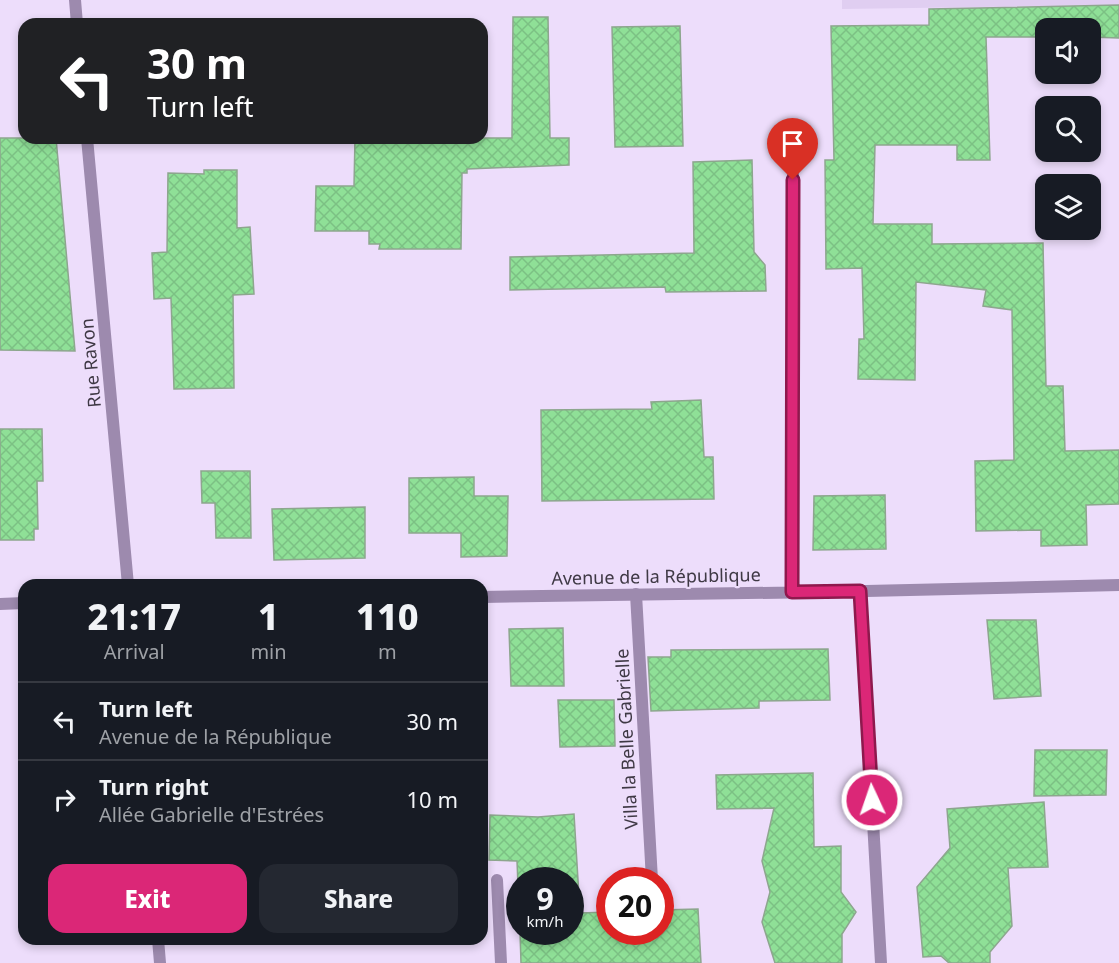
<!DOCTYPE html>
<html lang="en">
<head>
<meta charset="utf-8">
<style>
	:root { --surface:#171b24; --page:#242831; --text:#f1f3f6; --muted:#9ea1a6; --line:#363941; --accent:#db2777 }
	body { margin:0; font-family:"Noto Sans",sans-serif; background:var(--page); color:var(--text); height:100vh; display:flex; flex-direction:column; font-size:22px; white-space:nowrap }
	* { box-sizing:border-box; margin:0 }
	p { font-size:20px; color:var(--muted) }
	.icon { flex:none; width:33px; height:33px; fill:none; stroke:currentColor; stroke-width:2; stroke-linecap:round; stroke-linejoin:round }
	.map { position:relative; flex:1; overflow:hidden }
	.drawer { position:absolute; left:18px; top:579px; width:470px; height:366px; display:flex; flex-direction:column; background:var(--surface); border-radius:18px; box-shadow:0 3px 9px #0003 }
	.drawer>* { flex:none }
	.top-card { position:absolute; left:18px; top:18px; width:470px; height:126px; border-radius:18px; box-shadow:0 3px 9px #0003; background:#202124; color:#fff; overflow:hidden }
	.controls { position:absolute; left:1035px; top:18px; display:grid; gap:12px }
	.controls a { display:grid; place-items:center; width:66px; height:66px; border-radius:12px; background:var(--surface); box-shadow:0 3px 9px #0003; font-size:30px }
	.speed { position:absolute; left:506px; top:867px; display:flex; gap:12px; font-size:30px; font-weight:700; text-align:center }
	.speed>* { display:grid; place-content:center; width:78px; height:78px; border-radius:50%; background:var(--surface); box-shadow:0 3px 9px #0003; line-height:1 }
	.speed small { font-size:15px; font-weight:400 }
	.speed .limit { border:9px solid #d22; background:#fff; color:#111 }
	.pin { position:absolute; display:grid; place-items:center; width:51px; height:51px; color:#fff; margin:-62px -26px; border-radius:50% 50% 50% 0; rotate:-45deg; box-shadow:0 0 6px #0007 }
	.pin .icon { rotate:45deg }
	.me { position:absolute; width:66px; margin:-33px; rotate:357deg; stroke-linejoin:round; filter:drop-shadow(0 0 4px #0008) }
	.turn { display:flex; align-items:center; gap:21px; height:126px; padding:0 30px; font-size:27px }
	.turn .icon { width:78px; height:78px; stroke-width:2.5 }
	.turn b { display:block; font-size:42px; line-height:51px }
	.eta { display:flex; justify-content:space-evenly; align-items:center; height:102px; text-align:center }
	.eta b { font-size:36px; font-weight:800; line-height:42px }
	.cta { display:flex; gap:12px; margin-top:auto; padding:12px 30px }
	.cta a { flex:1; height:69px; border-radius:18px; background:var(--accent); color:#fff; font-size:24px; font-weight:800; line-height:69px; text-align:center }
	.cta a+a { background:var(--page); color:var(--text) }
	ul { padding:0; list-style:none }
	li { display:flex; align-items:center; gap:18px; height:78px; padding:0 30px; border-top:2px solid var(--line) }
	li div { flex:1 }
	li b { display:block; font-size:22px }
	li em { font-style:normal }
	.map>svg:first-child { display:block }
	.built { fill:#e0cef1 }
	.building { fill:url(#building-cross-hatch); stroke:#8da68e; stroke-width:1.5 }
	.lines { fill:none; stroke-linecap:round; stroke-linejoin:round }
	.service { stroke:#9d8aae; stroke-width:12 }
	.minor { stroke:#9d8aae; stroke-width:12 }
	.route-casing { stroke:#8e194d; stroke-width:15 }
	.route { stroke:#db2777; stroke-width:10 }
	.labels { text-anchor:middle; dominant-baseline:central; stroke-width:4.5; stroke-linejoin:round; paint-order:stroke }
	.street-label { font-size:18px; fill:#3f3945; stroke:#edddfb }
</style>
</head>
<body>
<div class="map">
<svg width="1119" height="963" viewBox="0 0 1119 963">
	<defs>
		<pattern id="building-cross-hatch" width="8" height="8" patternUnits="userSpaceOnUse" patternTransform="scale(1.5)"><rect width="8" height="8" fill="#8fe097"/><path d="M0 0l8 8M0 8l8-8" fill="none" stroke="#7cc184"/></pattern>
	</defs>
	<rect width="100%" height="100%" fill="#edddfb"/>
	<path class="built" d="M 842,0 L 1119,0 L 1119,5 L 842,9 Z"/>
	<path class="building" d="M 1119,5 L 1119,38 L 1090,37 L 1090,28 L 1046,28 L 1046,37 L 986,37 L 990,160 L 957,160 L 957,145 L 875,145 L 873,224 L 932,224 L 932,244 L 1043,243 L 1046,386 L 1063,386 L 1065,451 L 1119,450 L 1119,504 L 1086,505 L 1087,545 L 1041,546 L 1041,530 L 976,531 L 975,461 L 1014,460 L 1012,310 L 983,306 L 986,290 L 916,282 L 915,380 L 858,379 L 859,339 L 864,339 L 862,268 L 826,269 L 825,160 L 834,160 L 831,26 L 929,25 L 929,9 Z
		M 513,17 L 548,17 L 550,138 L 569,138 L 569,165 L 467,169 L 467,173 L 462,173 L 461,249 L 379,249 L 380,244 L 369,244 L 369,231 L 315,231 L 316,186 L 354,186 L 355,138 L 512,138 Z
		M 680,26 L 683,146 L 615,147 L 612,27 Z
		M 0,138 L 56,138 L 75,351 L 0,350 Z
		M 752,160 L 754,252 L 765,265 L 766,291 L 666,292 L 665,287 L 510,290 L 510,257 L 694,253 L 693,162 Z
		M 204,170 L 237,170 L 237,228 L 250,227 L 254,294 L 233,295 L 234,388 L 174,389 L 171,298 L 154,299 L 152,253 L 167,252 L 168,173 L 204,174 Z
		M 701,400 L 704,457 L 713,457 L 714,499 L 542,501 L 541,410 L 652,409 L 651,402 Z
		M 0,429 L 42,429 L 43,481 L 37,481 L 38,529 L 34,529 L 34,540 L 0,540 Z
		M 201,471 L 250,471 L 251,538 L 216,538 L 215,503 L 202,503 Z
		M 474,477 L 474,496 L 508,496 L 507,556 L 461,557 L 461,533 L 409,533 L 409,478 Z
		M 885,495 L 886,549 L 813,550 L 814,496 Z
		M 365,507 L 365,558 L 274,560 L 272,509 Z
		M 987,620 L 1036,620 L 1041,696 L 994,699 Z
		M 563,628 L 564,686 L 511,686 L 509,629 Z
		M 828,649 L 830,700 L 759,701 L 759,708 L 651,711 L 648,657 L 671,657 L 671,650 Z
		M 558,700 L 614,700 L 615,746 L 560,747 Z
		M 1035,750 L 1107,750 L 1106,795 L 1034,796 Z
		M 813,773 L 814,847 L 841,846 L 841,892 L 856,912 L 842,934 L 842,963 L 775,963 L 762,922 L 770,892 L 762,861 L 774,808 L 717,809 L 716,775 Z
		M 1044,802 L 1048,867 L 1008,868 L 1012,926 L 990,952 L 990,963 L 949,963 L 941,956 L 923,957 L 917,887 L 950,848 L 947,809 Z
		M 574,814 L 580,913 L 609,912 L 609,932 L 660,932 L 660,910 L 698,909 L 701,963 L 521,963 L 520,932 L 570,932 L 570,880 L 519,880 L 519,910 L 517,861 L 489,860 L 490,815 L 538,817 Z"/>
	<g class="lines">
		<path class="service" d="M 860,591 L 881,963
			M 636,594 L 652,880
			M 497,880 L 501,963"/>
		<path class="minor" d="M 75,0 L 77,24
			M 87,138 L 128,585
			M 792,592 L 793,156
			M 482,597 L 823,592 L 1119,585
			M 0,604 L 24,603
			M 158,939 L 160,963"/>
	</g>
	<g class="lines">
		<g class="route-casing">
			<path id="route" d="M 793,180 L 792,592 L 860,591 L 872,800"/>
		</g>
		<use href="#route" class="route"/>
	</g>
	<g class="labels">
		<g class="street-label">
			<text transform="translate(90 363) rotate(-95)">Rue Ravon</text>
			<text transform="translate(656 576) rotate(-1)">Avenue de la République</text>
			<text transform="translate(626 739) rotate(-93)">Villa la Belle Gabrielle</text>
		</g>
	</g>
</svg>
<div class="controls">
<a><svg class="icon" aria-label="sound" viewBox="0 0 24 24"><path d="M4 9h4l5-4v14l-5-4H4zM17 9q2 3 0 6"/></svg></a>
<a><svg class="icon" aria-label="search" viewBox="0 0 24 24"><circle cx="10" cy="10" r="6"/><path d="M15 15l6 6"/></svg></a>
<a><svg class="icon" aria-label="layers" viewBox="0 0 24 24"><path d="M12 4l9 5-9 5-9-5zM3 14l9 5 9-5"/></svg></a>
</div>
<div class="speed"><div>9<small>km/h</small></div><div class="limit">20</div></div>
<div class="pin" style="left:793px;top:180px;background:#d93025"><svg class="icon" aria-label="arrive" viewBox="0 0 24 24"><path d="M6 21V4h12l-3 4 3 4H6"/></svg></div>
<svg class="me" style="left:872px;top:800px" viewBox="-20 -20 40 40"><circle r="17" fill="#db2777" stroke="#fff" stroke-width="3"/><path d="M0-11L8 9 0 5-8 9z" fill="#fff"/></svg>
<div class="top-card">
<div class="turn"><svg class="icon" aria-label="left" viewBox="0 0 24 24"><path d="M17 20v-9H6M10 6l-5 5 5 5"/></svg><div><b>30 m</b>Turn left</div></div>
</div>
<section class="drawer">
<div class="eta">
<div><b>21:17</b><p>Arrival</p></div>
<div><b>1</b><p>min</p></div>
<div><b>110</b><p>m</p></div>
</div>
<ul>
<li><svg class="icon" aria-label="left" viewBox="0 0 24 24"><path d="M17 20v-9H6M10 6l-5 5 5 5"/></svg><div><b>Turn left</b><p>Avenue de la République</p></div><em>30 m</em></li>
<li><svg class="icon" aria-label="right" viewBox="0 0 24 24"><path d="M7 20v-9h11M14 6l5 5-5 5"/></svg><div><b>Turn right</b><p>Allée Gabrielle d'Estrées</p></div><em>10 m</em></li>
</ul>
<div class="cta"><a>Exit</a><a>Share</a></div>
</section>
</div>
</body>
</html>
